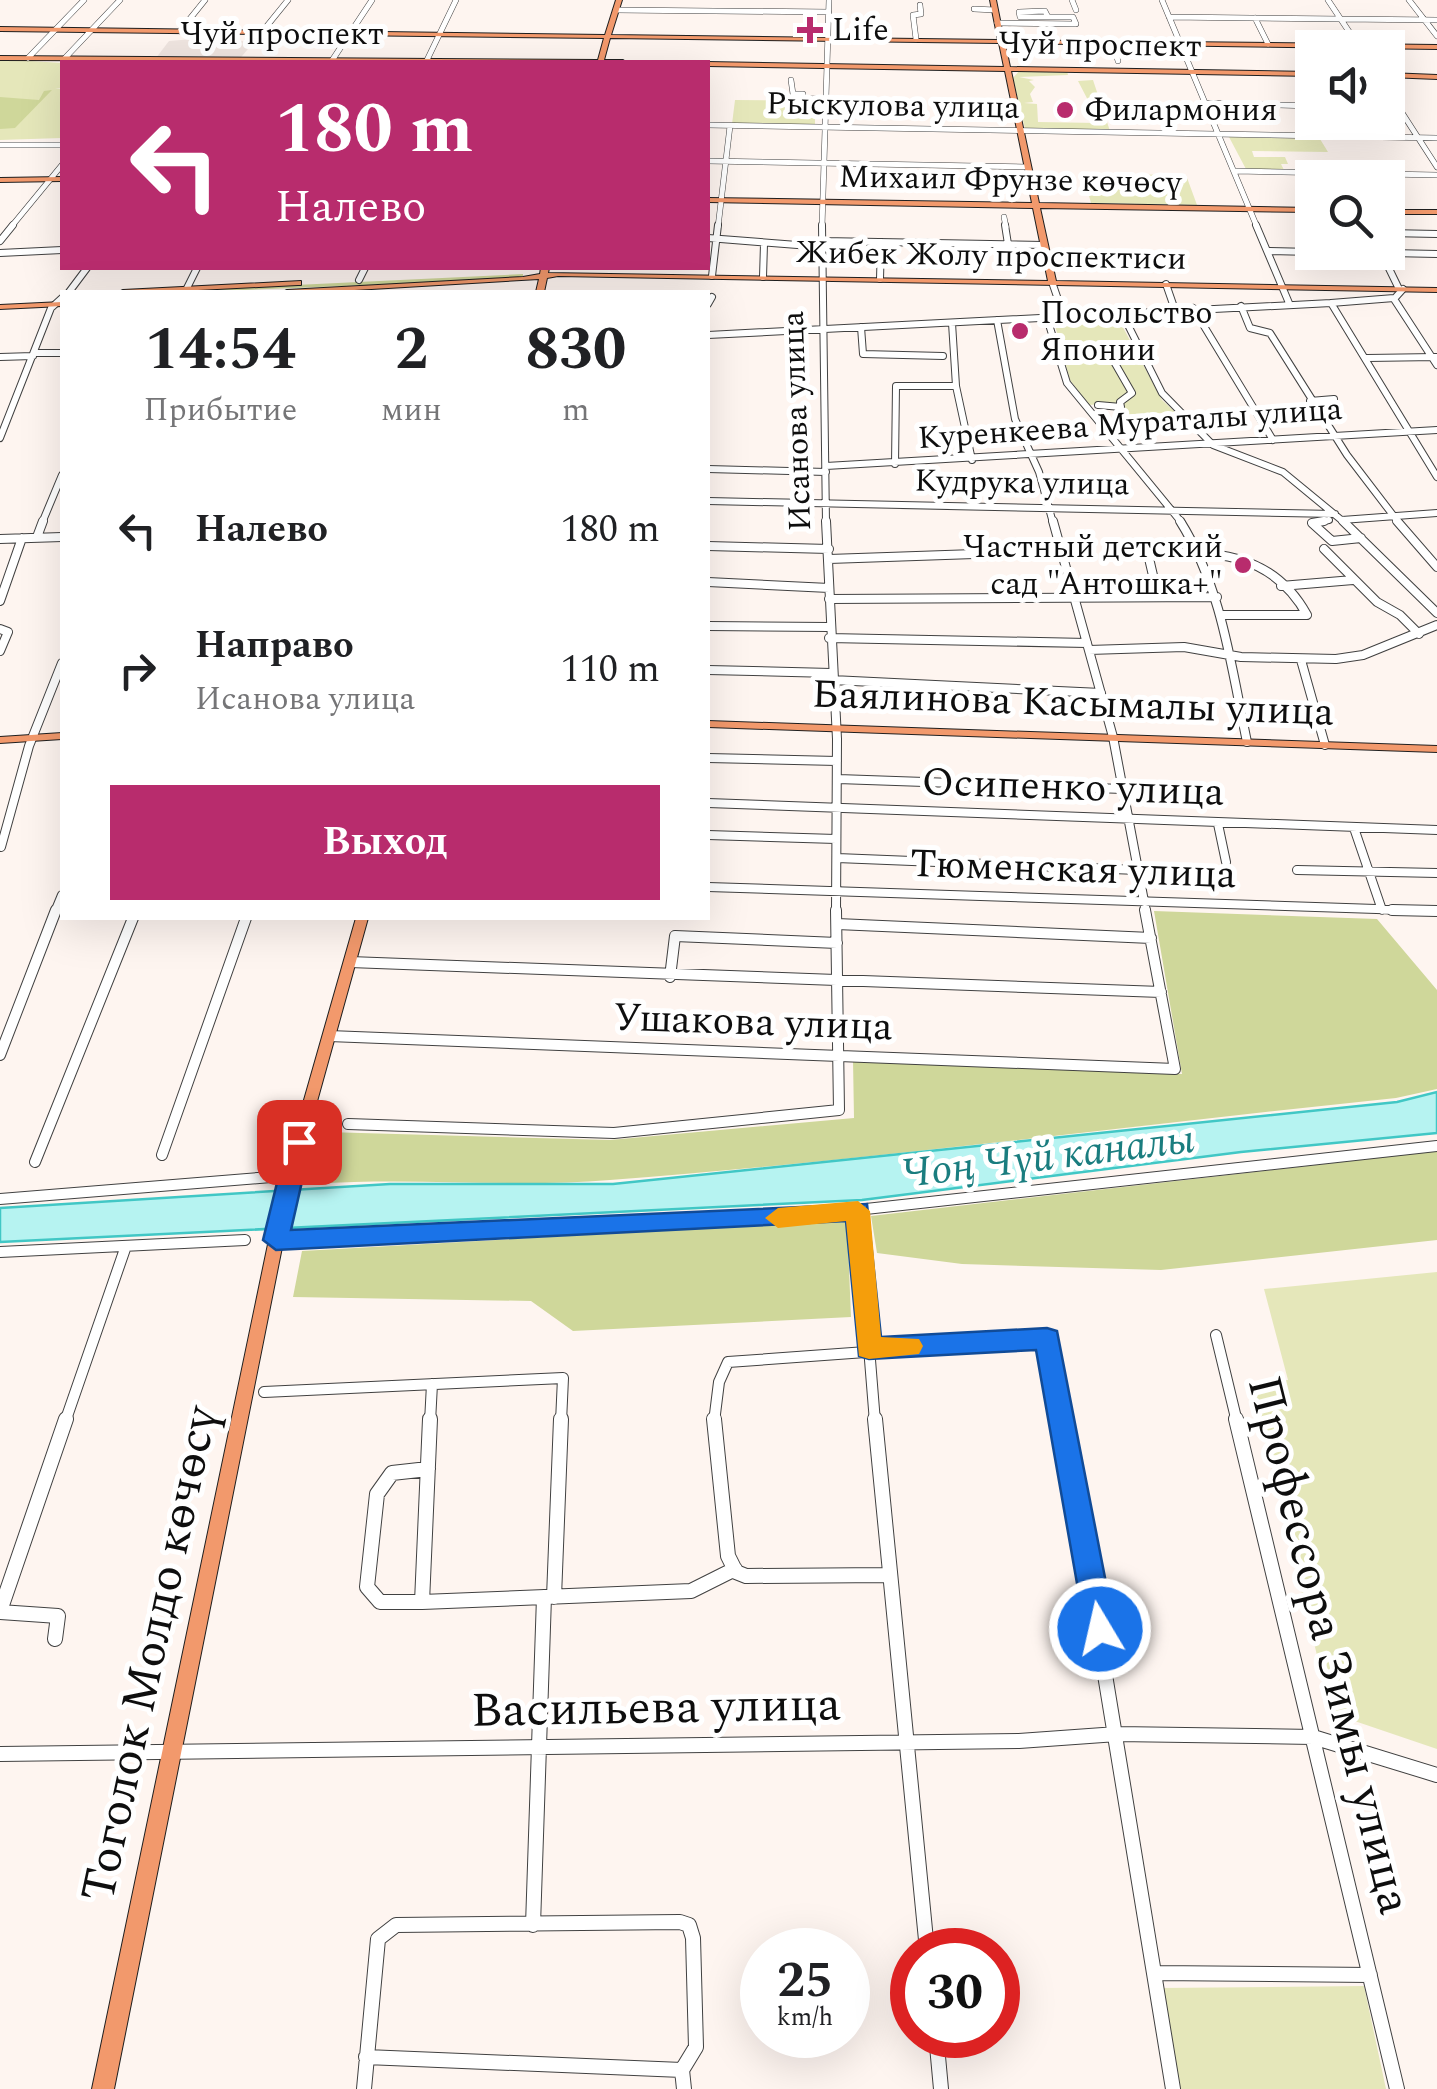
<!DOCTYPE html>
<html lang="ru">
<head>
<meta charset="utf-8">
<style>
	:root { --surface:#fff; --page:#f2f2f2; --text:#202124; --muted:#757577; --accent:#b82c6d }
	body { margin:0; font-family:Spectral,serif; background:var(--page); color:var(--text); height:100vh; display:flex; flex-direction:column; font-size:38px; white-space:nowrap }
	* { box-sizing:border-box; margin:0 }
	p { font-size:32px; color:var(--muted) }
	.icon { flex:none; width:55px; height:55px; fill:none; stroke:currentColor; stroke-width:2; stroke-linecap:round; stroke-linejoin:round }
	.map { position:relative; flex:1; overflow:hidden }
	.drawer { position:absolute; left:60px; top:290px; width:650px; height:630px; display:flex; flex-direction:column; background:var(--surface); border-radius:0px; box-shadow:0 10px 40px #0002 }
	.drawer>* { flex:none }
	.guide { position:absolute; left:60px; top:60px; width:650px; height:210px; border-radius:0px; box-shadow:0 10px 40px #0002; background:#b82c6d; color:#fff; overflow:hidden }
	.controls { position:absolute; left:1295px; top:30px; display:grid; gap:20px }
	.controls a { display:grid; place-items:center; width:110px; height:110px; border-radius:0px; background:var(--surface); box-shadow:0 10px 40px #0002; font-size:50px }
	.speed { position:absolute; left:740px; top:1928px; display:flex; gap:20px; font-size:50px; font-weight:700; text-align:center }
	.speed>* { display:grid; place-content:center; width:130px; height:130px; border-radius:50%; background:var(--surface); box-shadow:0 10px 40px #0002; line-height:1 }
	.speed small { font-size:25px; font-weight:400 }
	.speed .limit { border:15px solid #d22; background:#fff; color:#111 }
	.pin { position:absolute; display:grid; place-items:center; width:85px; height:85px; color:#fff; margin:-42px; border-radius:20px; box-shadow:0 5px 15px #0006 }
	.me { position:absolute; width:110px; margin:-55px; rotate:351deg; stroke-linejoin:round; filter:drop-shadow(0 0 8px #0008) }
	.turn { display:flex; align-items:center; gap:35px; height:210px; padding:0 50px; font-size:45px }
	.turn .icon { width:130px; height:130px; stroke-width:2.5 }
	.turn b { display:block; font-size:70px; line-height:85px }
	.eta { display:flex; justify-content:space-evenly; align-items:center; height:170px; text-align:center }
	.eta b { font-size:60px; font-weight:700; line-height:70px }
	.button { display:flex; gap:20px; margin-top:auto; padding:20px 50px }
	.button a { flex:1; height:115px; border-radius:0px; background:var(--accent); color:#fff; font-size:40px; font-weight:700; line-height:115px; text-align:center }
	ul { padding:0; list-style:none }
	li { display:flex; align-items:center; gap:30px; height:140px; padding:0 50px }
	li div { flex:1 }
	li b { display:block; font-size:38px }
	li em { font-style:normal }
	.map>svg:first-child { display:block }
	.green { fill:#e5e7ba }
	.forest { fill:#cfd79a }
	.plaza { fill:#eee4df }
	.water { fill:#b6f3f1; stroke:#41c7c5; stroke-width:2.5 }
	.lines { fill:none; stroke-linecap:round; stroke-linejoin:round }
	.minor-far4-casing { stroke:#414141; stroke-width:6 }
	.minor-far3-casing { stroke:#414141; stroke-width:8 }
	.minor-far2-casing { stroke:#414141; stroke-width:10 }
	.minor-far1-casing { stroke:#414141; stroke-width:12 }
	.minor-casing { stroke:#414141; stroke-width:16 }
	.major-casing { stroke:#1f1f1f; stroke-width:2 }
	.minor-far4 { stroke:#fff; stroke-width:5 }
	.minor-far3 { stroke:#fff; stroke-width:6 }
	.minor-far2 { stroke:#fff; stroke-width:8 }
	.minor-far1 { stroke:#fff; stroke-width:10 }
	.minor { stroke:#fff; stroke-width:14 }
	.major { fill:#f2996c; fill-rule:evenodd }
	.route { fill:#1a73e8; stroke:#114b97; stroke-width:2.5 }
	.slow { fill:#f59e0b }
	.poi-dot { fill:#b82c6d; stroke:#fff; stroke-width:4 }
	.labels { text-anchor:middle; dominant-baseline:central; stroke-width:10; stroke-linejoin:round; paint-order:stroke }
	.far-poi-label { font-size:32px; fill:#0e0e0e; stroke:#fff; text-anchor:start }
	.far-street-label { font-size:32px; fill:#0e0e0e; stroke:#fff }
	.street-label { font-size:40px; fill:#0e0e0e; stroke:#fff }
	.water-label { font-size:42px; font-style:italic; fill:#1a7d7f; stroke:#fff }
	.near-street-label { font-size:48px; fill:#0e0e0e; stroke:#fff }
</style>
</head>
<body>
<div class="map">
<svg width="1437" height="2089" viewBox="0 0 1437 2089">
	<rect width="100%" height="100%" fill="#fef5f0"/>
	<path class="green" d="M 0,59 L 62,63 L 62,88 L 55,88 L 62,89 L 62,138 L 0,140 Z
		M 1019,71 L 1067,71 L 1068,75 L 1019,77 L 1034,80 L 1029,81 L 1035,87 L 1030,94 L 1033,102 L 1024,103 L 1037,104 L 1038,122 L 1098,123 L 1097,107 L 1091,106 L 1078,81 L 1093,80 L 1110,131 L 1025,129 L 1013,78 Z
		M 735,100 L 815,101 L 815,125 L 732,124 Z
		M 1229,137 L 1320,139 L 1328,152 L 1252,151 L 1254,157 L 1285,157 L 1288,164 L 1281,164 L 1285,172 L 1247,171 Z
		M 1083,174 L 1186,175 L 1197,205 L 1091,203 Z
		M 1118,318 L 1162,400 L 1175,412 L 1128,415 L 1119,403 L 1089,405 L 1070,380 L 1054,322 Z
		M 1437,1272 L 1437,1749 L 1331,1713 L 1251,1383 L 1288,1380 L 1264,1289 Z
		M 1364,1986 L 1386,2089 L 1179,2089 L 1161,1988 Z"/>
	<path class="forest" d="M 52,90 L 15,128 L 0,129 L 0,97 L 39,100 L 44,91 Z
		M 523,274 L 523,279 L 193,292 L 194,290 Z
		M 1154,911 L 1377,919 L 1437,990 L 1437,1089 L 1396,1098 C 1134,1125 873,1160 610,1180 C 512,1188 413,1177 314,1184 L 326,1132 L 610,1140 L 854,1118 L 853,1060 L 1182,1074 Z
		M 1437,1151 L 1437,1240 L 1161,1270 L 962,1264 L 877,1253 L 871,1216 Z
		M 847,1220 L 851,1317 L 573,1331 L 531,1301 L 293,1297 L 302,1251 Z"/>
	<path class="plaza" d="M 193,39 L 231,39 L 253,43 L 237,62 L 153,62 L 169,41 Z"/>
	<path class="water" d="M 1437,1092 L 1437,1133 L 1241,1152 L 862,1200 L 0,1242 L 0,1208 L 390,1184 L 613,1184 L 1397,1102 Z"/>
	<g class="lines">
		<g class="minor-far4-casing">
			<path id="minor-far4" d="M 1072,0 L 1076,10
				M 1162,0 L 1257,227
				M 1328,0 L 1360,48
				M 1409,0 L 1437,36
				M 974,9 L 995,10
				M 616,10 L 829,12
				M 1045,11 L 1048,17 L 1020,17 L 1019,12 Z
				M 1169,17 L 1437,20
				M 1255,18 L 1268,44
				M 997,23 L 1076,24 L 1073,17 L 1048,17
				M 180,31 L 205,0
				M 262,32 L 288,0
				M 916,39 L 913,15 L 921,14 L 920,5
				M 1113,42 L 1118,61
				M 28,58 L 84,0
				M 65,58 L 120,0
				M 427,60 L 456,0
				M 331,62 L 372,0
				M 791,80 L 793,94 L 803,94
				M 1388,91 L 1437,167
				M 773,92 L 773,98 L 827,99
				M 1205,103 L 1312,106
				M 1302,105 L 1312,122
				M 708,125 L 1437,138
				M 0,145 L 62,145
				M 708,161 L 1027,167
				M 1236,171 L 1437,175
				M 1004,217 L 1006,227
				M 11,227 L 62,165
				M 718,227 L 730,126
				M 822,227 L 829,0"/>
		</g>
		<g class="minor-far3-casing">
			<path id="minor-far3" d="M 822,225 L 826,523
				M 1005,225 L 1008,244
				M 1256,225 L 1289,303
				M 1388,233 L 1437,234
				M 708,238 L 823,247
				M 0,241 L 13,225
				M 823,241 L 1043,245
				M 927,243 L 927,259
				M 1268,251 L 1312,252
				M 1344,252 L 1437,254
				M 1381,252 L 1399,289
				M 0,253 L 62,250
				M 712,276 L 718,225
				M 763,277 L 764,244
				M 880,279 L 881,242
				M 359,280 L 365,268
				M 1052,282 L 1064,317
				M 1166,284 L 1175,310
				M 1403,289 L 1394,299 L 1437,365
				M 69,292 L 87,268
				M 185,292 L 197,268
				M 1331,303 L 1394,298
				M 708,304 L 712,297
				M 1241,306 L 1250,328 L 1270,333 L 1347,455 L 1399,523
				M 1193,308 L 1273,440
				M 1122,313 L 1162,393 L 1213,445 L 1283,472 L 1345,523
				M 1047,318 L 1067,383 L 1182,523
				M 997,320 L 1015,419 L 1039,472 L 1053,523
				M 952,323 L 956,386 L 972,460
				M 861,327 L 863,354 L 943,356
				M 708,335 L 1331,303 L 1437,477
				M 34,353 L 62,353
				M 0,357 L 33,356
				M 1367,358 L 1436,357
				M 1310,401 L 1334,399
				M 1098,405 L 1121,407 L 1120,402 L 1132,393 L 1109,353
				M 0,438 L 51,308 L 62,298
				M 895,464 L 896,386 L 956,386
				M 826,466 L 1437,430
				M 708,469 L 826,472
				M 708,501 L 1335,514
				M 1342,520 L 1437,513
				M 42,523 L 62,475
				M 1312,523 L 1329,520"/>
		</g>
		<g class="minor-far2-casing">
			<path id="minor-far2" d="M 826,521 L 837,739 L 836,912
				M 1053,521 L 1113,737 L 1146,912
				M 1180,521 C 1222,588 1231,666 1247,742
				M 1324,521 L 1312,523 L 1332,541 L 1361,538
				M 1343,521 L 1437,613
				M 1397,521 L 1437,567
				M 37,537 L 43,521
				M 0,539 L 62,537
				M 708,546 L 829,549
				M 1324,549 L 1377,602 L 1400,615 L 1419,634
				M 829,559 L 1062,551
				M 708,582 L 829,588
				M 1281,586 L 1353,580
				M 1158,597 L 1148,554 C 1211,550 1272,551 1307,615 L 1220,615
				M 829,599 L 1217,597
				M 0,601 L 22,538
				M 708,626 L 829,627
				M 0,629 L 8,632 L 0,651
				M 829,638 L 1087,643
				M 1089,650 L 1184,647 L 1241,657 L 1336,659 L 1363,655 L 1437,625
				M 1301,660 L 1325,745
				M 708,670 L 831,673
				M 832,680 L 1101,693
				M 708,758 L 837,761
				M 838,779 L 1123,789
				M 708,803 L 1437,830
				M 1218,824 L 1226,862
				M 1354,828 L 1382,910
				M 708,835 L 836,839
				M 1,847 L 29,746 L 62,663
				M 837,858 L 1138,870
				M 1297,870 L 1437,873
				M 708,887 L 1437,911
				M 55,912 L 62,895"/>
		</g>
		<g class="minor-far1-casing">
			<path id="minor-far1" d="M 1392,910 L 1437,911
				M 837,924 L 1151,938
				M 350,962 L 1161,992
				M 670,977 L 675,936 L 837,943
				M 329,1036 L 1175,1069 L 1145,910
				M 0,1055 L 56,910
				M 348,1124 L 614,1133 L 839,1110 L 836,910
				M 162,1155 L 246,918
				M 35,1162 L 133,918
				M 0,1199 L 271,1177
				M 858,1211 L 875,1422
				M 275,1240 L 784,1218 L 1437,1146
				M 0,1252 L 245,1240
				M 1216,1335 L 1237,1422
				M 264,1392 L 563,1378 L 561,1422
				M 65,1422 L 126,1246
				M 430,1422 L 432,1384
				M 714,1422 L 719,1382 L 728,1362 L 1047,1339 L 1064,1422"/>
		</g>
		<g class="minor-casing">
			<path id="minor" d="M 430,1419 L 422,1602 L 691,1591 L 735,1569
				M 714,1419 L 728,1556 L 736,1572 L 746,1576 L 887,1575
				M 875,1419 L 927,1950
				M 1063,1419 L 1173,2089
				M 1236,1419 L 1397,2089
				M 554,1597 L 561,1419
				M 422,1602 L 380,1602 L 367,1587 L 377,1494 L 392,1473 L 428,1469
				M 0,1611 L 66,1419
				M 0,1612 L 58,1616 L 55,1639
				M 0,1754 L 1019,1741 L 1117,1734 L 1313,1737 L 1437,1775
				M 533,1925 L 544,1597
				M 1154,1973 L 1370,1975
				M 936,2035 L 941,2089
				M 366,2057 L 682,2070
				M 364,2089 L 378,1939 L 396,1925 L 680,1922 L 689,1925 L 693,1938 L 696,2047 L 682,2070 L 684,2089"/>
		</g>
		<g class="major-casing">
			<path id="major" d="M 616,0 L 622,0 L 611,35 L 998,40 L 990,0 L 996,0 L 1004,40 L 1437,45 L 1437,49 L 1005,43 L 1010,67 L 1312,72 L 1312,76 L 1011,71 L 1039,203 L 1312,208 L 1312,212 L 1040,208 L 1056,281 L 1437,288 L 1437,292 L 558,276 L 547,278 L 544,292 L 536,292 L 539,279 L 321,292 L 283,292 L 287,290 L 523,277 L 540,274 L 541,268 L 549,268 L 548,273 L 1048,281 L 1033,208 L 708,202 L 708,198 L 1032,203 L 1005,71 L 708,66 L 707,62 L 1004,67 L 999,43 L 610,38 L 604,60 L 623,60 L 626,62 L 0,60 L 0,56 L 598,60 L 604,38 L 0,31 L 0,27 L 605,35 Z
				M 1388,73 L 1437,75 L 1437,79 L 1388,77 Z
				M 62,177 L 62,181 L 0,182 L 0,178 Z
				M 1388,210 L 1437,210 L 1437,214 L 1388,214 Z
				M 301,281 L 301,285 L 298,285 L 159,292 L 119,292 L 123,290 Z
				M 62,302 L 62,306 L 0,309 L 0,305 Z
				M 708,721 L 1437,746 L 1437,752 L 708,727 Z
				M 62,733 L 62,739 L 0,743 L 0,737 Z
				M 356,918 L 368,918 L 296,1177 L 114,2089 L 92,2089 L 282,1177 Z"/>
		</g>
		<use href="#minor-far4" class="minor-far4"/>
		<use href="#minor-far3" class="minor-far3"/>
		<use href="#minor-far2" class="minor-far2"/>
		<use href="#minor-far1" class="minor-far1"/>
		<use href="#minor" class="minor"/>
		<use href="#major" class="major"/>
	</g>
	<path class="route" d="M 299,1133 L 311,1142 L 291,1230 L 867,1204 L 881,1337 L 1047,1328 L 1057,1331 L 1115,1629 L 1110,1639 L 1100,1643 L 1089,1639 L 1085,1629 L 1036,1350 L 869,1359 L 859,1356 L 846,1221 L 276,1250 L 263,1240 L 287,1142 Z"/>
	<path class="slow" d="M 858,1201 L 870,1211 L 881,1337 L 919,1339 L 923,1346 L 919,1354 L 869,1359 L 859,1356 L 846,1221 L 778,1228 L 765,1218 L 778,1208 Z"/>
	<g class="poi-dot">
		<path d="M805 15h10v10h10v10h-10v10h-10v-10h-10v-10h10z"/>
		<circle cx="1065" cy="110" r="10"/>
		<circle cx="1020" cy="331" r="10"/>
		<circle cx="1243" cy="565" r="10"/>
	</g>
	<g class="labels">
		<g class="far-poi-label">
			<text x="832" y="30">Life</text>
			<text x="1085" y="110">Филармония</text>
			<text x="1040" y="313">Посольство<tspan x="1040" dy="37">Японии</tspan></text>
			<text x="1223" y="547" text-anchor="end">Частный детский<tspan x="1223" dy="37">сад "Антошка+"</tspan></text>
		</g>
		<g class="far-street-label">
			<text x="282" y="34">Чуй проспект</text>
			<text transform="translate(1100 45) rotate(1)">Чуй проспект</text>
			<text transform="translate(893 106) rotate(1)">Рыскулова улица</text>
			<text transform="translate(1010 180) rotate(1)">Михаил Фрунзе көчөсү</text>
			<text transform="translate(991 256) rotate(1)">Жибек Жолу проспектиси</text>
			<text transform="translate(797 421) rotate(-92)">Исанова улица</text>
			<text transform="translate(1130 424) rotate(-4)">Куренкеева Мураталы улица</text>
			<text transform="translate(1022 483) rotate(1)">Кудрука улица</text>
		</g>
		<g class="street-label">
			<text transform="translate(1073 704) rotate(2)">Баялинова Касымалы улица</text>
			<text transform="translate(1073 788) rotate(2)">Осипенко улица</text>
			<text transform="translate(1073 870) rotate(2)">Тюменская улица</text>
			<text transform="translate(753 1023) rotate(2)">Ушакова улица</text>
		</g>
		<g class="water-label">
			<text transform="translate(1048 1157) rotate(-7)">Чоң Чүй каналы</text>
		</g>
		<g class="near-street-label">
			<text transform="translate(1329 1645) rotate(76)">Профессора Зимы улица</text>
			<text transform="translate(150 1654) rotate(-78)">Тоголок Молдо көчөсү</text>
			<text transform="translate(656 1708) rotate(-1)">Васильева улица</text>
		</g>
	</g>
</svg>
<div class="controls">
<a><svg class="icon" aria-label="sound" viewBox="0 0 24 24"><path d="M4 9h4l5-4v14l-5-4H4zM17 9q2 3 0 6"/></svg></a>
<a><svg class="icon" aria-label="search" viewBox="0 0 24 24"><circle cx="10" cy="10" r="6"/><path d="M15 15l6 6"/></svg></a>
</div>
<div class="speed"><div>25<small>km/h</small></div><div class="limit">30</div></div>
<div class="pin" style="left:299px;top:1142px;background:#d93025"><svg class="icon" aria-label="arrive" viewBox="0 0 24 24"><path d="M6 21V4h12l-3 4 3 4H6"/></svg></div>
<svg class="me" style="left:1100px;top:1629px" viewBox="-20 -20 40 40"><circle r="17" fill="#1a73e8" stroke="#fff" stroke-width="3"/><path d="M0-11L8 9 0 5-8 9z" fill="#fff"/></svg>
<div class="guide">
<div class="turn"><svg class="icon" aria-label="left" viewBox="0 0 24 24"><path d="M17 20v-9H6M10 6l-5 5 5 5"/></svg><div><b>180 m</b>Налево</div></div>
</div>
<section class="drawer">
<div class="eta">
<div><b>14:54</b><p>Прибытие</p></div>
<div><b>2</b><p>мин</p></div>
<div><b>830</b><p>m</p></div>
</div>
<ul>
<li><svg class="icon" aria-label="left" viewBox="0 0 24 24"><path d="M17 20v-9H6M10 6l-5 5 5 5"/></svg><div><b>Налево</b></div><em>180 m</em></li>
<li><svg class="icon" aria-label="right" viewBox="0 0 24 24"><path d="M7 20v-9h11M14 6l5 5-5 5"/></svg><div><b>Направо</b><p>Исанова улица</p></div><em>110 m</em></li>
</ul>
<div class="button"><a>Выход</a></div>
</section>
</div>
</body>
</html>
